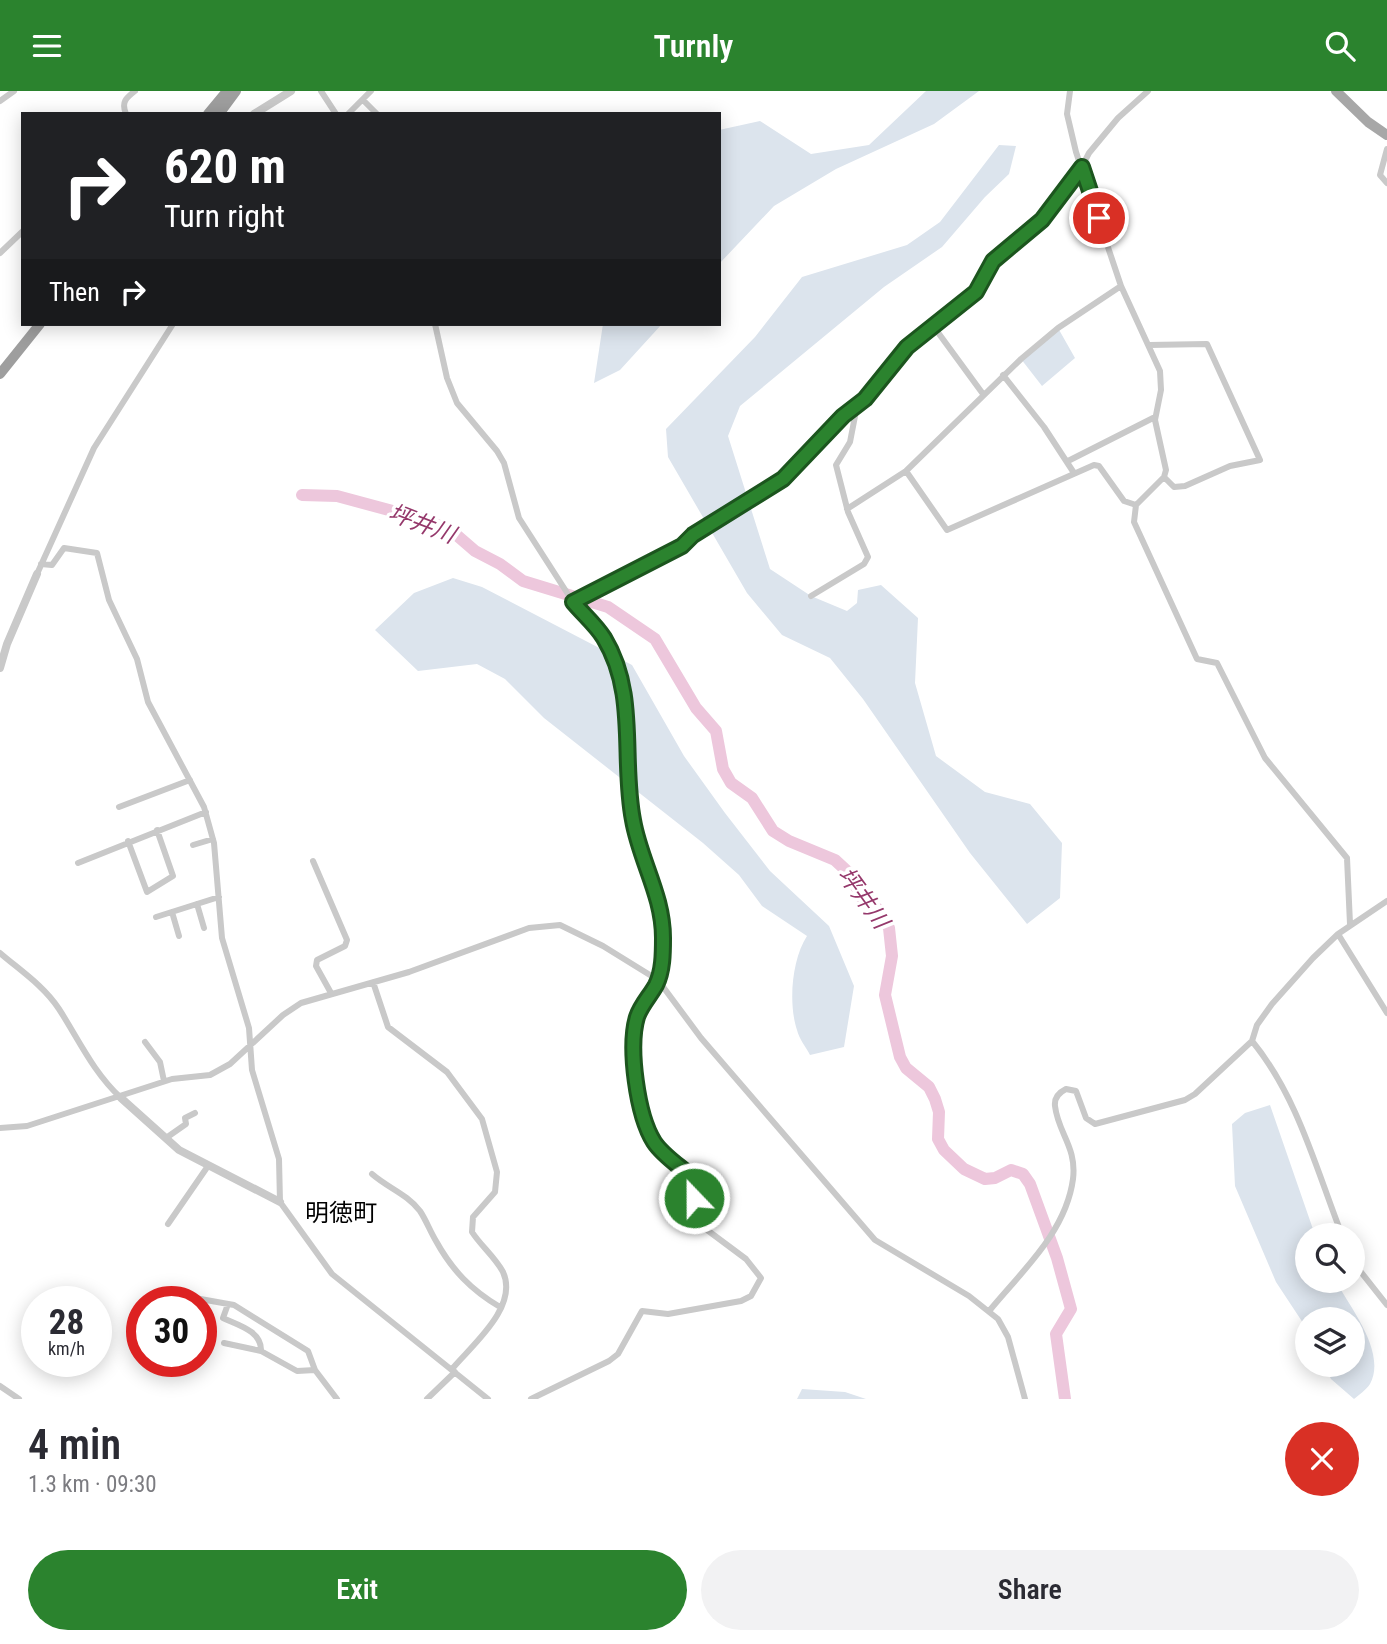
<!DOCTYPE html>
<html lang="en">
<head>
<meta charset="utf-8">
<style>
	:root { --surface:#fff; --page:#f2f2f3; --text:#2b2b33; --muted:#7c7c81; --accent:#2b832e }
	body { margin:0; font-family:"Roboto Condensed","Noto Sans JP",sans-serif; background:var(--page); color:var(--text); height:100vh; display:flex; flex-direction:column; font-size:26px; white-space:nowrap }
	* { box-sizing:border-box; margin:0 }
	p { font-size:23px; color:var(--muted) }
	.icon { flex:none; width:38px; height:38px; fill:none; stroke:currentColor; stroke-width:2; stroke-linecap:round; stroke-linejoin:round }
	.map { position:relative; height:1308px; overflow:hidden }
	.drawer { display:flex; flex-direction:column; background:var(--surface); flex:1 }
	.drawer>* { flex:none }
	.banner { position:absolute; left:21px; top:21px; width:700px; height:214px; border-radius:0px; box-shadow:0 4px 18px #0003; background:#202124; color:#fff; overflow:hidden }
	.fabs { position:absolute; left:1295px; top:1132px; display:grid; gap:14px }
	.fabs a { display:grid; place-items:center; width:70px; height:70px; border-radius:50%; background:var(--surface); box-shadow:0 4px 18px #0003; font-size:35px }
	.speed { position:absolute; left:21px; top:1195px; display:flex; gap:14px; font-size:35px; font-weight:700; text-align:center }
	.speed>* { display:grid; place-content:center; width:91px; height:91px; border-radius:50%; background:var(--surface); box-shadow:0 4px 18px #0003; line-height:1 }
	.speed small { font-size:18px; font-weight:400 }
	.speed .limit { border:10px solid #d22; background:#fff; color:#111 }
	.pin { position:absolute; display:grid; place-items:center; width:60px; height:60px; color:#fff; margin:-30px; border:4px solid #fff; border-radius:50%; box-shadow:0 2px 7px #0007 }
	.me { position:absolute; width:77px; margin:-38px; rotate:338deg; stroke-linejoin:round; filter:drop-shadow(0 0 5px #0008) }
	.turn { display:flex; align-items:center; gap:24px; height:147px; padding:0 28px; font-size:32px }
	.turn .icon { width:91px; height:91px; stroke-width:2.5 }
	.turn b { display:block; font-size:49px; line-height:60px }
	.then { display:flex; align-items:center; height:66px; padding:0 28px; background:#0003; gap:14px; font-size:26px }
	.round { display:grid; place-items:center; flex:none; width:74px; height:74px; border-radius:37px; background:var(--page) }
	.headline { display:flex; align-items:center; justify-content:space-between; height:119px; padding:0 28px }
	h1 { font-size:42px; font-weight:600; line-height:52px }
	.cta { display:flex; gap:14px; margin-top:auto; padding:14px 28px }
	.cta a { flex:1; height:80px; border-radius:42px; background:var(--accent); color:#fff; font-size:28px; font-weight:600; line-height:80px; text-align:center }
	.cta a+a { background:var(--page); color:var(--text) }
	header { display:flex; justify-content:space-between; align-items:center; height:91px; padding:0 28px; background:var(--accent); color:#fff; font-size:32px; font-weight:600 }
	.map>svg:first-child { display:block }
	.green { fill:#dce4ed }
	.lines { fill:none; stroke-linecap:round; stroke-linejoin:round }
	.river { stroke:#edc7dc; stroke-width:12 }
	.minor { stroke:#c9c9c9; stroke-width:6 }
	.tertiary { stroke:#c9c9c9; stroke-width:8 }
	.primary { stroke:#a7a7a7; stroke-width:10 }
	.trunk { stroke:#9e9e9e; stroke-width:10 }
	.route-casing { stroke:#1c551e; stroke-width:18 }
	.route { stroke:#2b832e; stroke-width:12 }
	.labels { text-anchor:middle; dominant-baseline:central; stroke-width:7; stroke-linejoin:round; paint-order:stroke }
	.water-label { font-size:23px; font-style:italic; fill:#95386b; stroke:#fff }
	.quarter-label { font-size:24px; fill:#000; stroke:#fff }
</style>
</head>
<body>
<header><svg class="icon" aria-label="menu" viewBox="0 0 24 24"><path d="M4 6h16M4 12h16M4 18h16"/></svg>Turnly<svg class="icon" aria-label="search" viewBox="0 0 24 24"><circle cx="10" cy="10" r="6"/><path d="M15 15l6 6"/></svg></header>
<div class="map">
<svg width="1387" height="1308" viewBox="0 0 1387 1308">
	<rect width="100%" height="100%" fill="#fff"/>
	<path class="green" d="M 926,0 L 979,0 L 934,33 L 836,78 L 774,115 L 719,173 L 719,39 L 760,30 L 811,63 L 869,54 Z
		M 999,54 L 1016,55 L 1009,83 L 985,106 L 942,156 L 884,196 L 740,315 L 728,345 L 770,478 L 811,505 L 847,520 L 857,512 L 858,499 L 881,494 L 918,527 L 915,592 L 936,665 L 985,701 L 1030,713 L 1062,752 L 1060,807 L 1027,833 L 970,762 L 863,608 L 830,567 L 782,544 L 747,502 L 668,366 L 666,338 L 755,246 L 802,186 L 907,154 L 940,131 Z
		M 603,233 L 662,233 L 620,279 L 594,292 Z
		M 1058,237 L 1075,267 L 1042,295 L 1021,268 Z
		M 453,487 L 482,496 L 632,574 L 684,665 L 725,722 L 770,780 L 829,835 L 854,895 L 844,956 L 810,964 C 806,956 799,948 797,939 C 788,912 792,868 807,845 L 762,815 L 739,784 L 703,752 L 544,627 L 505,588 L 477,573 L 418,580 L 375,539 L 414,502 Z
		M 1270,1014 L 1315,1144 L 1307,1144 L 1307,1190 L 1336,1190 C 1350,1217 1387,1261 1370,1293 C 1366,1299 1359,1304 1354,1308 L 1331,1288 L 1324,1274 L 1353,1274 L 1353,1228 L 1307,1228 L 1307,1238 L 1276,1191 L 1235,1095 L 1232,1033 L 1245,1022 Z
		M 802,1298 L 845,1301 L 866,1308 L 797,1308 Z"/>
	<g class="lines">
		<path class="river" d="M 302,404 L 337,405 L 426,429 L 453,441 L 475,460 L 500,473 L 523,490 L 608,516 L 655,548 L 696,617 L 716,640 L 723,678 L 731,692 L 752,707 L 773,740 L 789,750 L 835,769 L 849,782 L 864,811 L 878,818 L 889,837 L 892,865 L 885,904 L 900,966 L 906,977 L 929,996 L 935,1008 L 939,1021 L 938,1048 L 944,1059 L 964,1078 L 985,1088 L 995,1087 L 1011,1079 L 1023,1083 L 1030,1093 L 1057,1167 L 1071,1218 L 1056,1243 L 1065,1308"/>
		<path class="minor" d="M 321,0 L 336,23
			M 1070,0 L 1067,23 L 1076,61 L 1121,195 L 1160,280 L 1161,299 L 1155,329 L 1166,379 L 1164,386 L 1136,414 L 1134,431 L 1197,568 L 1217,572 L 1265,667 L 1347,767 L 1350,833
			M 363,9 L 377,23
			M 0,10 L 14,0
			M 126,23 C 121,11 126,7 135,0
			M 348,23 L 371,0
			M 1387,58 L 1380,84 L 1387,92
			M 0,162 L 23,140
			M 435,233 L 447,287 L 457,312 L 497,360 L 504,372 L 519,427 L 573,511 L 603,544 L 620,584 L 627,614 L 627,682 L 632,728 L 640,761 L 657,803 L 662,828 L 660,878 L 637,928 L 634,974 L 655,1052 L 695,1091 L 692,1122 L 695,1130 L 746,1168 L 761,1187 L 751,1205 L 741,1210 L 668,1223 L 642,1220 L 618,1263 L 609,1270 L 531,1308
			M 934,236 L 983,303
			M 1149,254 L 1207,253 L 1260,369 L 1230,375 L 1185,395 L 1174,396 L 1164,386
			M 1003,284 L 1044,336 L 1074,382
			M 1068,370 L 1155,326
			M 906,380 L 947,439 L 1094,374 L 1099,375 L 1124,410 L 1136,414
			M 847,418 L 906,380 L 1021,268 L 1058,237 L 1121,195
			M 41,473 L 52,474 L 64,457 L 97,462 L 109,509 L 137,568 L 148,611 L 204,716 L 214,752 L 222,847 L 249,937 L 252,979 L 279,1068 L 280,1111 L 332,1183 L 488,1308
			M 37,483 L 94,357 L 173,233
			M 811,505 L 864,473 L 868,466 L 848,421 L 836,374 L 850,351 L 857,315
			M 573,511 L 682,455 L 693,444 L 784,388 L 843,325 L 865,308 L 907,256 L 976,201 L 994,170 L 1042,129 L 1075,89 L 1089,62 L 1118,27 L 1148,0
			M 119,716 L 190,689
			M 128,750 L 147,801 L 173,785 L 157,739
			M 193,754 L 213,748
			M 313,770 L 347,849 L 345,855 L 317,869 L 316,875 L 331,902
			M 78,772 L 206,721
			M 197,813 L 204,837
			M 172,821 L 179,845
			M 156,826 L 219,806
			M 1338,843 L 1387,922
			M 0,862 C 21,880 44,895 59,918 C 79,949 93,981 121,1007
			M 373,891 L 388,936 L 447,981 L 482,1028 L 497,1081 L 495,1101 L 473,1126 L 472,1141 C 481,1155 495,1166 503,1181 C 519,1216 472,1254 452,1278
			M 1252,950 C 1298,1006 1316,1078 1342,1144
			M 145,951 L 160,971 L 164,990
			M 0,1037 L 27,1035 L 172,988 L 210,984 L 230,973 L 283,924 L 301,912 L 409,881 L 529,837 L 560,834 L 603,855 L 658,889 L 701,947 L 875,1149 L 969,1205 L 998,1228 L 1008,1246 L 1025,1308
			M 166,1047 L 186,1033 L 185,1027 L 195,1022
			M 372,1083 C 388,1097 407,1103 420,1120 C 426,1129 430,1140 436,1150 C 452,1179 471,1199 500,1216
			M 168,1133 L 208,1075
			M 1353,1171 L 1387,1214
			M 178,1204 L 234,1214 L 308,1260 L 315,1279 L 337,1308
			M 228,1213 L 223,1227 C 238,1234 262,1240 261,1260 L 297,1280 L 315,1279
			M 990,1219 C 1022,1180 1066,1141 1073,1088 C 1077,1056 1058,1042 1055,1015 C 1054,1006 1060,1001 1066,998 L 1076,1000 L 1086,1027 L 1095,1033 L 1185,1009 L 1195,1003 L 1252,950 L 1257,934 L 1272,913 L 1313,867 L 1338,843 L 1387,810
			M 224,1252 L 261,1260
			M 0,1295 L 19,1308
			M 427,1308 L 455,1281"/>
		<path class="tertiary" d="M 254,23 L 291,0
			M 0,577 L 7,553 L 37,483
			M 121,1007 L 179,1059 L 280,1111"/>
		<path class="primary" d="M 1336,0 L 1368,31 L 1387,44"/>
		<path class="trunk" d="M 208,23 L 227,0
			M 219,23 L 236,0
			M 0,283 L 40,233"/>
	</g>
	<g class="lines">
		<g class="route-casing">
			<path id="route" d="M 694,1107 L 696,1095 L 693,1087 C 681,1076 663,1065 654,1051 C 637,1024 628,956 637,926 C 641,914 650,905 656,894 C 663,880 663,862 663,847 C 663,804 640,770 633,729 C 621,667 638,603 604,547 C 596,534 583,523 573,511 L 682,455 L 693,444 L 783,388 L 843,325 L 865,308 L 907,256 L 976,201 L 993,170 L 1042,129 L 1082,76 L 1099,127"/>
		</g>
		<use href="#route" class="route"/>
	</g>
	<g class="labels">
		<g class="water-label">
			<text transform="translate(422 433) rotate(21)">坪井川</text>
			<text transform="translate(863 807) rotate(54)">坪井川</text>
		</g>
		<g class="quarter-label">
			<text x="341" y="1122">明徳町</text>
		</g>
	</g>
</svg>
<div class="fabs">
<a><svg class="icon" aria-label="search" viewBox="0 0 24 24"><circle cx="10" cy="10" r="6"/><path d="M15 15l6 6"/></svg></a>
<a><svg class="icon" aria-label="layers" viewBox="0 0 24 24"><path d="M12 4l9 5-9 5-9-5zM3 14l9 5 9-5"/></svg></a>
</div>
<div class="speed"><div>28<small>km/h</small></div><div class="limit">30</div></div>
<div class="pin" style="left:1099px;top:127px;background:#d93025"><svg class="icon" aria-label="arrive" viewBox="0 0 24 24"><path d="M6 21V4h12l-3 4 3 4H6"/></svg></div>
<svg class="me" style="left:694px;top:1107px" viewBox="-20 -20 40 40"><circle r="17" fill="#2b832e" stroke="#fff" stroke-width="3"/><path d="M0-11L8 9 0 5-8 9z" fill="#fff"/></svg>
<div class="banner">
<div class="turn"><svg class="icon" aria-label="right" viewBox="0 0 24 24"><path d="M7 20v-9h11M14 6l5 5-5 5"/></svg><div><b>620 m</b>Turn right</div></div>
<div class="then">Then<svg class="icon" aria-label="right" viewBox="0 0 24 24"><path d="M7 20v-9h11M14 6l5 5-5 5"/></svg></div>
</div>
</div>
<section class="drawer">
<div class="headline"><div><h1>4 min</h1><p>1.3 km · 09:30</p></div><a class="round" style="background:#d93025;color:#fff"><svg class="icon" aria-label="close" viewBox="0 0 24 24"><path d="M6 6l12 12M18 6L6 18"/></svg></a></div>
<div class="cta"><a>Exit</a><a>Share</a></div>
</section>
</body>
</html>
